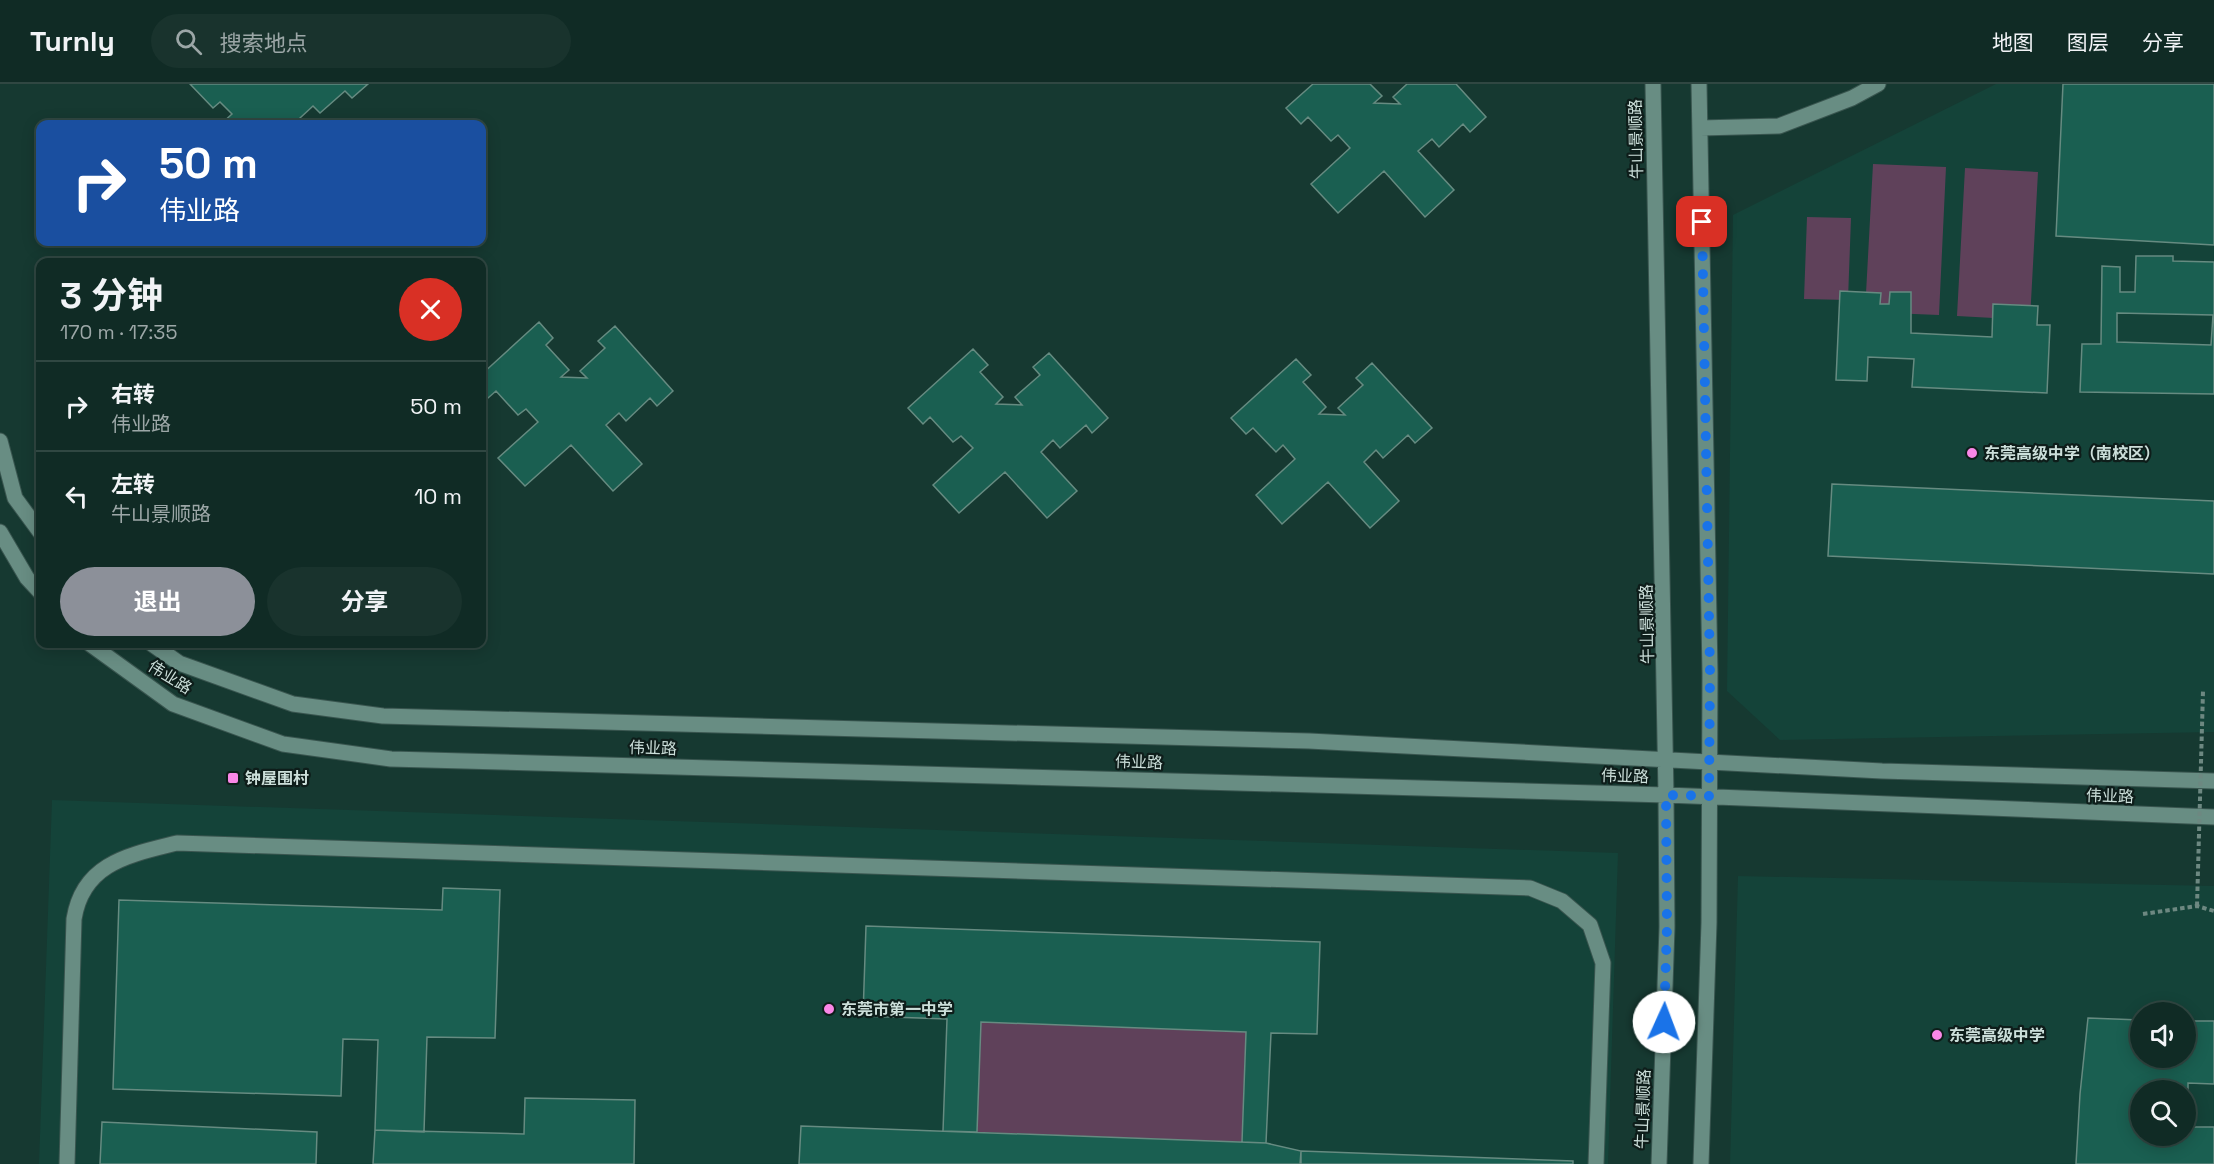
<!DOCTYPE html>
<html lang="zh">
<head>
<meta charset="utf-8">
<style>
	:root { --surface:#102b25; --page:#19332d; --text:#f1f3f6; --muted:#9ca7a7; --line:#304742; --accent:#8c9099 }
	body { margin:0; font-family:"Space Grotesk","Noto Sans SC",sans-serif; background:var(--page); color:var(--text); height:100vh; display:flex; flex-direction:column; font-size:22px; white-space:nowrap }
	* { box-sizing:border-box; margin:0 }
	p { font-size:20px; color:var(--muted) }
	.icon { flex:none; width:33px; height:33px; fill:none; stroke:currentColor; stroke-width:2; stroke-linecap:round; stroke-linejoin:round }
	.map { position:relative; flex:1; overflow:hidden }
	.sheet { position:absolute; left:36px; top:174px; width:450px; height:390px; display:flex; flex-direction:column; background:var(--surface); border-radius:12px; box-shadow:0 3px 15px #0003,0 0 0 2px var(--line) }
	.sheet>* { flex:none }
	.banner { position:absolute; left:36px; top:36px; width:450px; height:126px; border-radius:12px; box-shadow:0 3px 15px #0003,0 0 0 2px var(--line); background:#1a4fa0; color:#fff; overflow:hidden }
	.controls { position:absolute; left:2130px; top:918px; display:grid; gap:12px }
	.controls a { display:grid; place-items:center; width:66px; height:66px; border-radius:50%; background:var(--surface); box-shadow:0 3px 15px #0003,0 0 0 2px var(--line); font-size:30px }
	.pin { position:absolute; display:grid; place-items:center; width:51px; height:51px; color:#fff; margin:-26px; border-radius:12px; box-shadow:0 3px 9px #0006 }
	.me { position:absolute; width:66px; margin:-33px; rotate:2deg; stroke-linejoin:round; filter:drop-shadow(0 0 4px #0008) }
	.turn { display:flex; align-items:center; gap:21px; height:126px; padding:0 24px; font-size:27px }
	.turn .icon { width:78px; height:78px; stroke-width:2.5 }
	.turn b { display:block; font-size:42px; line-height:51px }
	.round { display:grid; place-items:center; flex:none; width:63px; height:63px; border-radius:32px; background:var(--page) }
	.head { display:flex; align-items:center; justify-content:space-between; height:102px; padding:0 24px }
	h1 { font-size:36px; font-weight:700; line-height:45px }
	.primary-button { display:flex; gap:12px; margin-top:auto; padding:12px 24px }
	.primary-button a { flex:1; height:69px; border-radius:36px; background:var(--accent); color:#fff; font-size:24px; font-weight:700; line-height:69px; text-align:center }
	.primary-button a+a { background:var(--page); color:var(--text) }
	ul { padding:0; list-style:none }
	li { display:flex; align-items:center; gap:18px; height:90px; padding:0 24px; border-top:2px solid var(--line) }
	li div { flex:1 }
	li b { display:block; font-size:22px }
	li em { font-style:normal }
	header { display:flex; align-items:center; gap:36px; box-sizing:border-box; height:84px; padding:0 30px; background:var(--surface); border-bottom:2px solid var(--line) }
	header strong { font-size:28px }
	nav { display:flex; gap:33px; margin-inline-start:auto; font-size:21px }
	.search { width:420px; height:54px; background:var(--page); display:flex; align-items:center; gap:15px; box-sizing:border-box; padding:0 21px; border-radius:33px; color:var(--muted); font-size:22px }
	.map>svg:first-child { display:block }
	.built { fill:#144339; fill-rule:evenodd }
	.green { fill:#5f415a }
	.building { fill:#1a5f51; stroke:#668b81; stroke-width:1.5; fill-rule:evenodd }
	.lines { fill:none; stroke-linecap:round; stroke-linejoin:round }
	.minor-casing { stroke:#39554f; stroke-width:17 }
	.path { stroke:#6d8881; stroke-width:4; stroke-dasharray:4.5 3; stroke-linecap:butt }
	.minor { stroke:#688d83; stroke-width:15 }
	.path-bridge { stroke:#6d8881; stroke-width:4; stroke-dasharray:4.5 3; stroke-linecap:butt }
	.route { stroke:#1a73e8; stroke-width:10; stroke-dasharray:0 18 }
	.poi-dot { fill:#fa87e7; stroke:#0e1d1a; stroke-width:2 }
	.labels { text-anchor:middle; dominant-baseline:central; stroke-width:4.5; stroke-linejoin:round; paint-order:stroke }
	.street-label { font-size:16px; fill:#ccdfda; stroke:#0e1d1a }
	.poi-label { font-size:16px; font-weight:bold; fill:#ccdfda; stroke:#0e1d1a; text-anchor:start }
</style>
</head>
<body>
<header>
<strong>Turnly</strong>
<div class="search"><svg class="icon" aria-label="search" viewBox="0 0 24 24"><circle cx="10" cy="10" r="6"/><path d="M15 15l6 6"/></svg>搜索地点</div>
<nav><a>地图</a><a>图层</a><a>分享</a></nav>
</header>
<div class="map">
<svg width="2214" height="1080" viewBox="0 0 2214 1080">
	<rect width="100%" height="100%" fill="#163931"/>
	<path class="built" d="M 1996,0 L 2214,0 L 2214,648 L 1780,656 L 1727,607 L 1733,131 Z
		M 52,716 L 1618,769 L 1608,1080 L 39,1080 Z
		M 1738,792 L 2214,802 L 2214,1080 L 1730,1080 ZM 2140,928 L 2186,928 L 2186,974 L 2140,974 ZM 2140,1006 L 2186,1006 L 2186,1052 L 2140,1052 Z"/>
	<path class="green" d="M 1873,80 L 1946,83 L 1939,231 L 1865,228 Z
		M 1965,84 L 2038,88 L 2030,236 L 1957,232 Z
		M 1807,133 L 1851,134 L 1848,216 L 1804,215 Z
		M 981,938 L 1246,948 L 1242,1058 L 977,1048 Z"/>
	<path class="building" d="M 190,0 L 368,0 L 352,14 L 345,7 L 320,29 L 313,22 L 300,34 L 306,40 L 221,40 L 232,30 L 220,18 L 213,24 Z
		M 1313,0 L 1370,0 L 1382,12 L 1374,19 L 1400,20 L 1393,13 L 1407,0 L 1456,0 L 1486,33 L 1470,48 L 1463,40 L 1439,63 L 1432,55 L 1418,67 L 1454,106 L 1425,133 L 1384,87 L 1338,129 L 1311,100 L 1350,64 L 1338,51 L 1331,57 L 1308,33 L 1301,40 L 1286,24 Z
		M 2063,0 L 2214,0 L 2214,161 L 2056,152 Z
		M 2136,172 L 2173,172 L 2173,177 L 2214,178 L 2214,310 L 2080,308 L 2082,260 L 2101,260 L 2102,182 L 2120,183 L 2120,208 L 2135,208 ZM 2117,229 L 2213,231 L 2211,261 L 2117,258 Z
		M 1840,207 L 1881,209 L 1880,220 L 1889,220 L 1890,208 L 1911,208 L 1911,249 L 1992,253 L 1993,220 L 2038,222 L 2037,241 L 2050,241 L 2047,309 L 1912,303 L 1914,275 L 1868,273 L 1867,297 L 1836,296 Z
		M 539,238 L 553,254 L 546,261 L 569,286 L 561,293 L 587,294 L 580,287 L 605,264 L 598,257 L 615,242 L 673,307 L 657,322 L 650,314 L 626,337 L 619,329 L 606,341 L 642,380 L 613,407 L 571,361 L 525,402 L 498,374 L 538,338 L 526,325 L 518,331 L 496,307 L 488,314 L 482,306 L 482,290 Z
		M 973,265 L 988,281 L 980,288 L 1003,313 L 996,320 L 1022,321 L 1015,313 L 1040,291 L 1033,283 L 1049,269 L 1108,334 L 1092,349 L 1086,341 L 1060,364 L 1053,356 L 1041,368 L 1077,407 L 1047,434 L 1005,388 L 959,429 L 933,401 L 973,364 L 961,352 L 953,358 L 930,333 L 923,340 L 908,324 Z
		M 1296,275 L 1311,291 L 1303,298 L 1326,323 L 1319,330 L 1345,331 L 1338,324 L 1363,301 L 1356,294 L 1372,279 L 1432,344 L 1415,359 L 1408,351 L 1383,374 L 1376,366 L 1364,378 L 1399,417 L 1370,444 L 1328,398 L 1282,440 L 1256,411 L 1295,375 L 1283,361 L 1276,368 L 1253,344 L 1246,350 L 1231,334 Z
		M 1832,400 L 2214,417 L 2214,490 L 1828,472 Z
		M 443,804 L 500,806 L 495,954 L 427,953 L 424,1048 L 375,1046 L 378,956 L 343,955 L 341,1012 L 113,1005 L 119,816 L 442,826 Z
		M 866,842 L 1320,858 L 1317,950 L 1271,949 L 1266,1059 L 1242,1058 L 1246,948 L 981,938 L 977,1048 L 943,1047 L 947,935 L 863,932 Z
		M 2088,934 L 2140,936 L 2140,974 L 2186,974 L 2186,937 L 2214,937 L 2214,1000 L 2188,999 L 2188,1043 L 2214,1043 L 2214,1080 L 2076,1080 L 2080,1010 ZM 2140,1006 L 2186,1006 L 2186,1052 L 2140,1052 Z
		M 525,1014 L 635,1016 L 634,1080 L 373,1080 L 375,1046 L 524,1050 Z
		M 102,1038 L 317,1048 L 316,1080 L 100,1080 Z
		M 801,1042 L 1266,1059 L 1301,1067 L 1300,1080 L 799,1080 Z
		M 1301,1067 L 1573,1077 L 1573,1080 L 1301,1080 Z"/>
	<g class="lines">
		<g class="minor-casing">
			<path id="minor" d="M 1653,0 L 1666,711 L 1667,843 L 1659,1080
				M 1699,0 L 1710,589 L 1709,839 L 1701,1080
				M 1700,44 L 1779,42 L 1852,14 L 1878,0
				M 0,357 L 15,414 L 40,448
				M 0,448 L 27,494 L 40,508
				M 90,560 L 173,620 L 283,660 L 391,675 L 1666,711 L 2214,733
				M 152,560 L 179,579 L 293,620 L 383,632 L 1309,657 L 1882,687 L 2214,697
				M 67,1080 L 74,835 C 83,779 129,771 177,759 L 1530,804 L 1562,817 L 1590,841 L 1603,879 L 1596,1080"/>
		</g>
		<path class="path" d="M 2143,830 L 2197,822 L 2214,827"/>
		<use href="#minor" class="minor"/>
		<path class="path-bridge" d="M 2197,822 L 2203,607"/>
	</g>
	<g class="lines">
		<path class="route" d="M 1664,938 L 1667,843 L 1666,711 L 1709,712 L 1710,589 L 1702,138"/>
	</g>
	<g class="poi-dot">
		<circle cx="1972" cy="369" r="6"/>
		<rect x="227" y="688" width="12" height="12" rx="3"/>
		<circle cx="829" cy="925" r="6"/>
		<circle cx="1937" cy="951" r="6"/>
	</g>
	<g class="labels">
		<g class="street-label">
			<text transform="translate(1636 55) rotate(-91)">牛山景顺路</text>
			<text transform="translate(1647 540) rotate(-91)">牛山景顺路</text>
			<text transform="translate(170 593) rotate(32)">伟业路</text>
			<text transform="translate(653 664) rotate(2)">伟业路</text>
			<text transform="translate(1139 678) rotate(2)">伟业路</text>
			<text transform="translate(1625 692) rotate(2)">伟业路</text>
			<text transform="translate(2110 712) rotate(2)">伟业路</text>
			<text transform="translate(1643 1025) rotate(-88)">牛山景顺路</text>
		</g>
		<g class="poi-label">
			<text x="1984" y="369">东莞高级中学（南校区）</text>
			<text x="245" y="694">钟屋围村</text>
			<text x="841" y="925">东莞市第一中学</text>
			<text x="1949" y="951">东莞高级中学</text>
		</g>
	</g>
</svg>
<div class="controls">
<a><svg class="icon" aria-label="sound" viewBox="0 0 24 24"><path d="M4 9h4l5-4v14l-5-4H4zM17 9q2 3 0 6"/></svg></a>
<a><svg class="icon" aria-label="search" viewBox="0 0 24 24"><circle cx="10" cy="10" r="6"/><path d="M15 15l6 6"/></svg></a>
</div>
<div class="pin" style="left:1702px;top:138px;background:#d93025"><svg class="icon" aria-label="arrive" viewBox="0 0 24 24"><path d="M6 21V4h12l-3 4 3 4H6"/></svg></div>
<svg class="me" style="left:1664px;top:938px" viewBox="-20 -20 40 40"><circle r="19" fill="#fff"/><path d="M0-13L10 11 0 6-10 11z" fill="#1a73e8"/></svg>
<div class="banner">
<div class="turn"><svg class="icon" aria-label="right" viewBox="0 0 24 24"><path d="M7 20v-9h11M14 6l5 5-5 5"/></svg><div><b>50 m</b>伟业路</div></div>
</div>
<section class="sheet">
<div class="head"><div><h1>3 分钟</h1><p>170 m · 17:35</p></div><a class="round" style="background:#d93025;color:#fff"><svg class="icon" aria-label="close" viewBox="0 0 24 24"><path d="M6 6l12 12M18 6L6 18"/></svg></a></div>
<ul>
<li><svg class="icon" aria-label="right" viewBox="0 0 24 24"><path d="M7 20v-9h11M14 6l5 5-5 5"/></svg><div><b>右转</b><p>伟业路</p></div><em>50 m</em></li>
<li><svg class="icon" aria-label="left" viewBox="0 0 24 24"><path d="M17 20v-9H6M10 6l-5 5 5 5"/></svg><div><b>左转</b><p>牛山景顺路</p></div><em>10 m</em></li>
</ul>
<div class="primary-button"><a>退出</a><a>分享</a></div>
</section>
</div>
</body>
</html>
